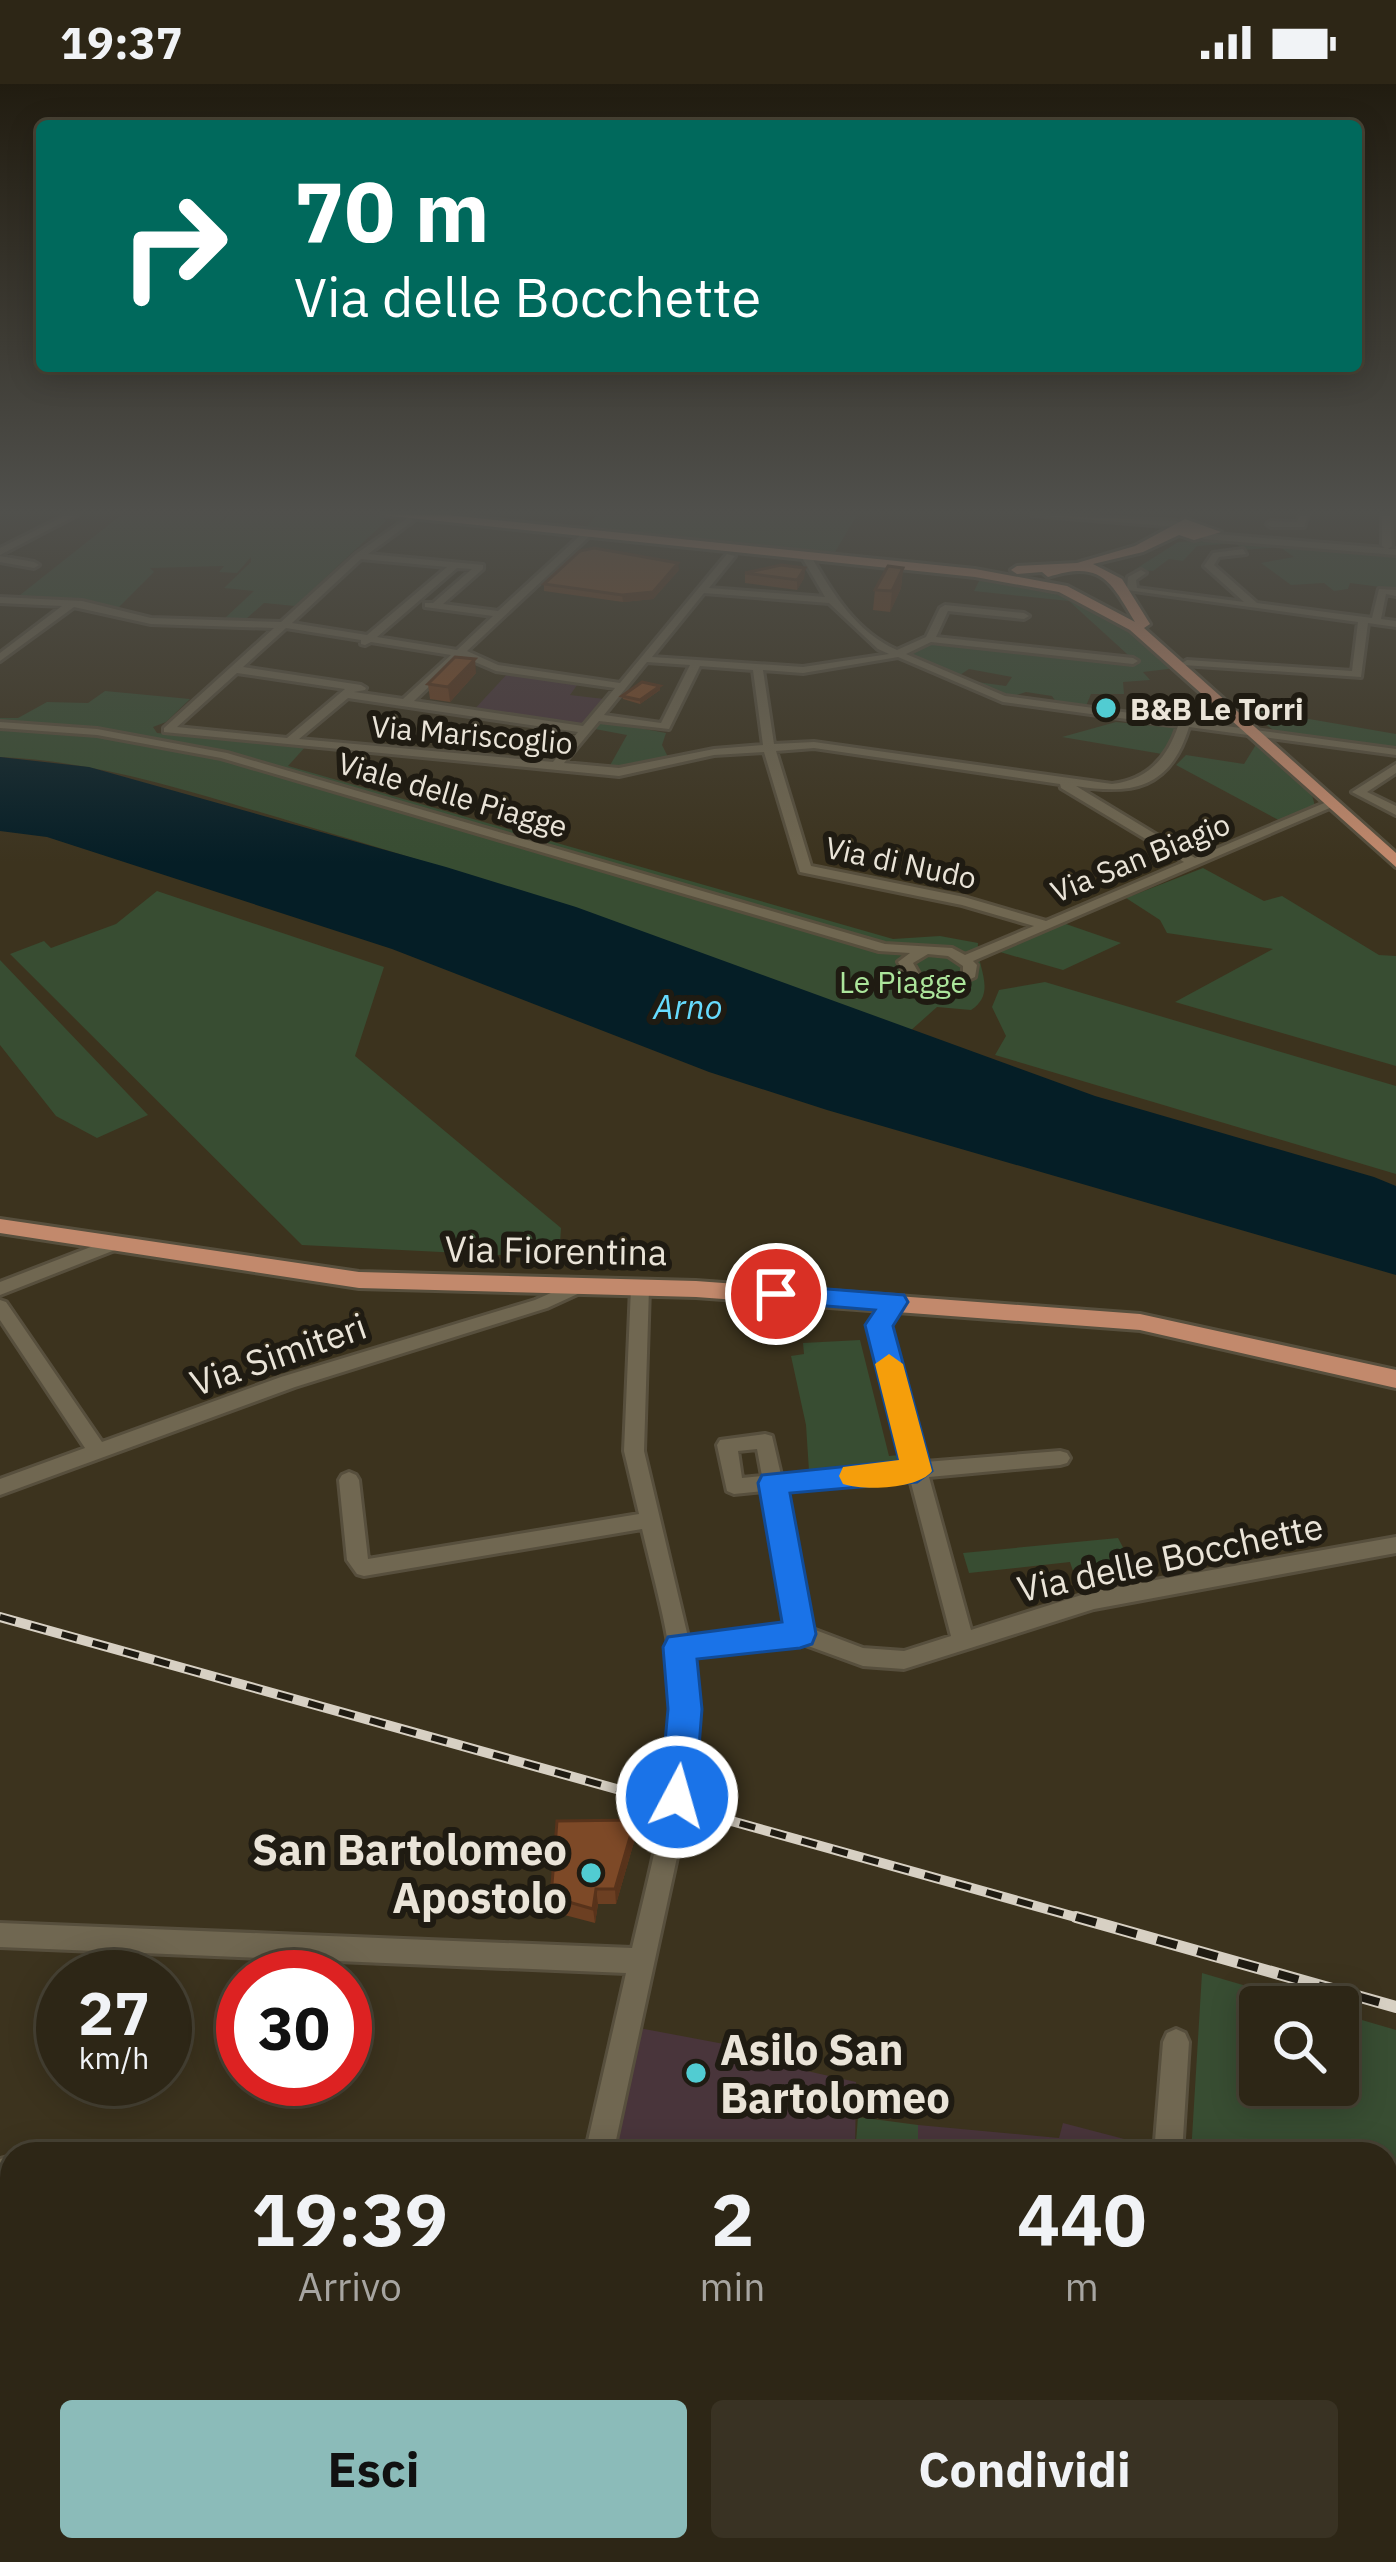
<!DOCTYPE html>
<html lang="it">
<head>
<meta charset="utf-8">
<style>
	:root { --surface:#2d2616; --page:#393223; --text:#f1f3f6; --muted:#a7a5a1; --line:#484335; --accent:#8bbbb9 }
	body { margin:0; font-family:"IBM Plex Sans",sans-serif; background:var(--page); color:var(--text); height:100vh; display:flex; flex-direction:column; font-size:45px; white-space:nowrap }
	* { box-sizing:border-box; margin:0 }
	p { font-size:39px; color:var(--muted) }
	.icon { flex:none; width:66px; height:66px; fill:none; stroke:currentColor; stroke-width:2; stroke-linecap:round; stroke-linejoin:round }
	.map { position:relative; flex:1; overflow:hidden }
	.details { position:absolute; left:0px; top:2058px; width:1398px; height:420px; display:flex; flex-direction:column; background:var(--surface); border-radius:36px 36px 0 0; box-shadow:0 6px 30px #0003,0 0 0 3px var(--line) }
	.details>* { flex:none }
	.hud { position:absolute; left:36px; top:36px; width:1326px; height:252px; border-radius:12px; box-shadow:0 6px 30px #0003,0 0 0 3px var(--line); background:#00695c; color:#fff; overflow:hidden }
	.controls { position:absolute; left:1239px; top:1902px; display:grid; gap:24px }
	.controls a { display:grid; place-items:center; width:120px; height:120px; border-radius:12px; background:var(--surface); box-shadow:0 6px 30px #0003,0 0 0 3px var(--line); font-size:60px }
	.speed { position:absolute; left:36px; top:1866px; display:flex; gap:24px; font-size:60px; font-weight:700; text-align:center }
	.speed>* { display:grid; place-content:center; width:156px; height:156px; border-radius:50%; background:var(--surface); box-shadow:0 6px 30px #0003,0 0 0 3px var(--line); line-height:1 }
	.speed small { font-size:30px; font-weight:400 }
	.speed .limit { border:18px solid #d22; background:#fff; color:#111 }
	.pin { position:absolute; display:grid; place-items:center; width:102px; height:102px; color:#fff; margin:-51px; border:6px solid #fff; border-radius:50%; box-shadow:0 3px 12px #0007 }
	.me { position:absolute; width:132px; margin:-66px; rotate:6deg; stroke-linejoin:round; filter:drop-shadow(0 0 9px #0008) }
	.turn { display:flex; align-items:center; gap:42px; height:252px; padding:0 60px; font-size:54px }
	.turn .icon { width:156px; height:156px; stroke-width:2.5 }
	.turn b { display:block; font-size:84px; line-height:102px }
	.eta { display:flex; justify-content:space-evenly; align-items:center; height:204px; text-align:center }
	.eta b { font-size:72px; font-weight:700; line-height:84px }
	.primary-button { display:flex; gap:24px; margin-top:auto; padding:24px 60px }
	.primary-button a { flex:1; height:138px; border-radius:12px; background:var(--accent); color:#111; font-size:48px; font-weight:700; line-height:138px; text-align:center }
	.primary-button a+a { background:var(--page); color:var(--text) }
	.status { display:flex; justify-content:space-between; align-items:center; height:84px; padding:0 60px; background:var(--surface); direction:ltr }
	.status svg { height:33px; fill:currentColor }
	.map>svg:first-child { display:block }
	.education { fill:#49353b }
	.green { fill:#384d32 }
	.water { fill:#051e26 }
	.lines { fill:none; stroke-linecap:round; stroke-linejoin:round }
	.minor-casing { stroke:#574f3d; stroke-width:6 }
	.major-casing { stroke:#574f3d; stroke-width:6 }
	.minor { fill:#706751; fill-rule:evenodd }
	.major { fill:#c2896c; fill-rule:evenodd }
	.rail-far1-casing { stroke:#d7d0c3; stroke-width:10 }
	.rail-casing { stroke:#d7d0c3; stroke-width:12 }
	.rail-far1 { stroke:#1f1b12; stroke-width:6; stroke-dasharray:16; stroke-linecap:butt }
	.rail { stroke:#1f1b12; stroke-width:8; stroke-dasharray:21; stroke-linecap:butt }
	.wall { fill:#6c3f22 }
	.shaded-wall { fill:#58331b }
	.building { fill:#7d4927; stroke:#58331b; stroke-width:3 }
	.route { fill:#1a73e8; stroke:#114b97; stroke-width:3 }
	.slow { fill:#f59e0b }
	.poi-dot { fill:#51ccd2; stroke:#1f1b12; stroke-width:4.5 }
	.labels { text-anchor:middle; dominant-baseline:central; stroke-width:12; stroke-linejoin:round; paint-order:stroke }
	.far-poi-label { font-size:30px; font-weight:bold; fill:#eae4d8; stroke:#1f1b12; text-anchor:start }
	.far-street-label { font-size:30px; fill:#eae4d8; stroke:#1f1b12 }
	.far-park-label { font-size:30px; fill:#ace59b; stroke:#1f1b12 }
	.far-water-label { font-size:33px; font-style:italic; fill:#66dbfe; stroke:#1f1b12 }
	.street-label { font-size:36px; fill:#eae4d8; stroke:#1f1b12 }
	.near-poi-label { font-size:42px; font-weight:bold; fill:#eae4d8; stroke:#1f1b12; text-anchor:end }
</style>
</head>
<body>
<div class="status"><b>19:37</b><svg viewBox="0 0 49 12"><path d="M0 12V9h3v3zM5 12V6h3v6zM10 12V3h3v9zM15 12V0h3v12zM26 1h20v11H26zM47 4h2v5h-2z"/></svg></div>
<div class="map">
<svg width="1396" height="2478" viewBox="0 0 1396 2478">
	<rect width="100%" height="100%" fill="#3c331e"/>
	<path class="education" d="M 509,588 L 565,596 L 577,601 L 570,611 L 604,615 L 582,643 L 471,629 Z
		M 639,1944 L 767,1968 L 767,1978 L 856,1998 L 855,2070 L 609,2070 Z
		M 1063,2039 L 1128,2056 L 1126,2070 L 918,2070 L 918,2041 L 1059,2054 Z"/>
	<path class="green" d="M 121,431 L 226,431 L 219,440 L 229,431 L 381,431 L 386,437 L 295,522 L 264,519 L 246,535 L 225,534 L 254,507 L 224,504 L 251,478 L 251,473 L 237,489 L 219,488 L 224,482 L 150,484 L 154,488 L 116,526 L 15,515 Z
		M 596,431 L 857,431 L 835,468 L 587,443 Z
		M 1232,454 L 1396,473 L 1396,505 L 1350,499 L 1348,505 L 1334,507 L 1324,499 L 1291,501 L 1261,479 L 1294,473 L 1280,463 L 1243,466 L 1236,459 L 1197,462 L 1183,477 L 1169,475 L 1153,487 L 1134,486 L 1178,458 Z
		M 981,493 C 1072,508 1106,525 1176,584 L 1143,588 L 1150,596 L 1123,598 L 1124,610 L 1091,610 L 1084,627 L 1059,622 L 1052,612 L 1026,608 L 1007,614 L 970,597 L 1006,602 L 1012,593 L 969,585 L 957,593 L 908,571 L 936,558 L 1138,580 L 1069,517 L 974,507 Z
		M 105,607 L 190,615 L 166,638 L 153,643 L 157,649 L 307,661 L 288,682 L 893,855 L 940,852 L 978,859 C 976,883 998,908 971,926 L 937,923 L 909,948 C 709,872 509,801 303,741 C 204,712 103,677 0,673 L 0,634 L 18,634 L 47,618 L 88,619 Z
		M 1246,624 L 1396,650 L 1396,665 L 1278,650 Z
		M 602,637 L 666,649 L 662,661 L 670,677 L 608,685 L 627,651 L 595,645 Z
		M 1116,638 L 1176,644 L 1168,671 L 1062,653 Z
		M 1257,659 L 1312,711 L 1315,722 L 1286,740 L 1176,681 L 1186,671 L 1244,680 Z
		M 1203,784 L 1264,817 L 1282,812 L 1379,871 L 1396,872 L 1396,982 L 1175,918 L 1273,865 L 1167,849 L 1160,836 L 1126,814 Z
		M 157,807 L 384,883 L 355,972 L 561,1144 L 559,1174 L 302,1161 L 10,870 L 44,857 L 51,864 L 116,840 Z
		M 1063,839 L 1121,859 L 1063,886 L 1000,868 Z
		M 0,876 L 148,1031 L 97,1054 L 56,1032 L 0,961 Z
		M 1045,898 L 1396,1002 L 1396,1090 L 995,971 L 1006,952 L 992,923 L 999,906 Z
		M 860,1256 L 889,1372 L 899,1371 L 901,1378 L 809,1387 L 806,1341 L 791,1272 L 804,1270 L 803,1259 Z
		M 1118,1454 L 1134,1484 L 1076,1496 L 1070,1478 L 969,1489 L 963,1469 Z
		M 1202,1889 L 1318,1923 L 1260,1923 L 1260,2001 L 1338,2001 L 1338,1929 L 1396,1946 L 1396,2434 L 1386,2430 L 1386,2070 L 1191,2070 Z
		M 858,2033 L 918,2041 L 918,2070 L 855,2070 Z
		M 1115,2466 L 1242,2466 L 1260,2478 L 1114,2478 Z"/>
	<path class="water" d="M 0,673 L 89,683 L 446,783 L 576,823 L 1095,1012 L 1374,1093 L 1396,1102 L 1396,1191 L 827,1026 L 709,988 L 392,865 L 47,753 L 0,747 Z"/>
	<g class="lines">
		<g class="minor-casing">
			<path id="minor" d="M 66,431 L 77,431 L 0,471 L 0,464 Z
				M 1033,431 L 1177,437 L 1181,440 L 1177,443 Z
				M 1300,431 L 1308,431 L 1304,443 L 1271,443 L 1267,440 L 1271,437 L 1297,438 Z
				M 1382,431 L 1390,431 L 1392,462 L 1388,465 L 1396,465 L 1396,471 L 1204,455 L 1199,452 L 1204,449 L 1385,464 L 1382,462 Z
				M 410,432 L 413,437 L 368,470 L 483,481 L 483,485 L 443,520 L 498,527 L 585,447 L 593,449 L 467,567 L 498,581 L 620,599 L 727,470 L 735,472 L 709,504 L 825,513 L 801,472 L 806,469 L 811,472 C 832,509 856,548 897,566 L 926,553 L 940,524 L 945,521 L 1024,529 L 1029,532 L 1024,535 L 948,527 L 936,553 L 1133,574 L 1138,577 L 1133,580 L 931,558 L 906,570 L 1005,612 L 1396,665 L 1396,671 L 1189,643 C 1170,705 1132,711 1076,702 L 1195,774 L 1329,717 L 1339,720 L 973,877 L 977,881 L 975,893 L 946,906 L 911,899 L 898,878 L 910,869 L 879,867 L 221,674 L 97,651 L 0,644 L 0,638 L 97,645 L 227,669 L 885,860 L 952,864 L 965,871 L 1034,842 L 962,821 L 800,788 L 764,668 L 714,671 L 619,692 L 164,648 L 164,644 L 274,544 L 151,540 L 74,523 L 0,577 L 0,569 L 62,522 L 0,519 L 0,513 L 82,517 L 151,534 L 281,538 L 356,470 ZM 361,475 L 447,483 L 367,551 L 292,539 ZM 457,484 L 472,485 L 433,519 L 425,519 L 425,523 L 493,532 L 457,566 L 377,553 ZM 704,509 L 829,519 L 878,565 L 889,570 L 803,583 L 652,573 ZM 286,544 L 361,556 L 361,560 L 365,561 L 371,558 L 451,571 L 403,615 L 354,608 L 365,606 L 366,604 L 361,601 L 243,583 ZM 461,572 L 496,587 L 615,604 L 583,642 L 414,617 ZM 898,573 L 1003,618 L 1178,642 C 1167,675 1147,696 1112,700 L 814,658 L 774,660 L 763,586 L 803,589 ZM 647,578 L 690,581 L 661,639 L 604,631 ZM 700,582 L 753,586 L 763,661 L 714,665 L 619,684 L 564,679 L 599,637 L 669,645 ZM 237,589 L 345,605 L 287,654 L 177,643 ZM 348,614 L 578,648 L 553,678 L 299,655 ZM 814,664 L 1060,700 L 1061,704 L 1184,778 L 1046,837 L 964,813 L 811,782 L 776,667 ZM 928,870 L 948,872 L 963,882 L 963,888 L 944,897 L 921,893 L 913,879 Z
				M 1243,465 L 1246,470 L 1219,473 L 1214,481 L 1257,519 L 1372,534 L 1379,505 L 1396,506 L 1396,512 L 1386,510 L 1381,535 L 1396,537 L 1396,543 L 1368,539 L 1361,593 L 1183,581 L 1182,579 L 1187,576 L 1352,587 L 1358,538 L 1127,506 L 1128,493 L 1141,486 L 1146,489 L 1136,496 L 1137,504 L 1244,518 L 1204,482 L 1213,469 Z
				M 0,472 L 34,478 L 39,481 L 34,484 L 0,478 Z
				M 1396,680 L 1396,689 L 1367,708 L 1396,722 L 1396,731 L 1352,708 Z
				M 114,1154 L 120,1156 L 123,1160 L 120,1164 L 0,1211 L 0,1198 Z
				M 578,1197 L 587,1203 L 584,1207 L 547,1224 L 295,1303 L 0,1411 L 0,1395 L 85,1364 L 0,1236 L 0,1216 L 6,1218 L 102,1358 L 281,1293 L 535,1216 Z
				M 640,1198 L 649,1204 L 644,1367 L 688,1553 L 788,1542 L 765,1407 L 734,1410 L 727,1407 L 717,1361 L 720,1356 L 765,1350 L 772,1352 L 781,1391 L 906,1380 L 870,1241 L 889,1214 L 895,1212 L 904,1218 L 888,1241 L 925,1378 L 1060,1367 L 1067,1369 L 1070,1374 L 1067,1379 L 1060,1381 L 929,1393 L 971,1546 L 1094,1507 L 1396,1453 L 1396,1469 L 1094,1525 L 904,1585 L 863,1582 L 800,1559 L 692,1571 L 696,1625 L 690,1713 L 613,2070 L 585,2070 L 626,1889 L 0,1863 L 0,1839 L 632,1864 C 650,1786 672,1708 674,1627 C 675,1566 656,1505 642,1445 L 364,1492 L 357,1490 L 347,1476 L 339,1396 L 342,1391 L 349,1388 L 356,1391 L 359,1396 L 368,1475 L 639,1430 L 624,1367 L 631,1204 ZM 757,1365 L 762,1392 L 742,1394 L 738,1367 ZM 910,1395 L 951,1552 L 904,1567 L 863,1564 L 810,1544 L 784,1406 Z
				M 1176,1945 L 1185,1949 L 1189,1958 L 1182,2070 L 1154,2070 L 1163,1958 L 1167,1949 Z
				M 12,2072 L 12,2100 L 0,2103 L 0,2075 Z
				M 12,2111 L 12,2236 L 10,2240 L 0,2245 L 0,2120 L 2,2115 Z
				M 12,2257 L 12,2287 L 0,2289 L 0,2259 Z
				M 1386,2441 L 1396,2445 L 1396,2477 L 1374,2466 L 1386,2466 Z
				M 495,2466 L 527,2466 L 526,2478 L 494,2478 Z
				M 748,2466 L 774,2466 L 778,2478 L 746,2478 Z"/>
		</g>
		<g class="major-casing">
			<path id="major" d="M 382,431 L 447,431 L 975,485 L 1067,502 L 1135,538 C 1110,496 1101,476 1048,493 L 1042,488 L 1017,490 L 1011,486 L 1017,482 L 1077,479 L 1135,462 L 1185,435 L 1221,448 L 1194,456 L 1179,451 L 1143,468 L 1093,480 L 1122,495 L 1150,540 L 1144,544 L 1396,769 L 1396,783 L 1130,546 L 1059,508 L 975,493 Z
				M 0,1135 L 359,1188 L 696,1197 L 1140,1230 L 1396,1286 L 1396,1304 L 1140,1246 L 696,1213 L 359,1204 L 0,1149 Z"/>
		</g>
		<use href="#minor" class="minor"/>
		<use href="#major" class="major"/>
		<g class="rail-far1-casing">
			<path id="rail-far1" d="M 0,1533 L 1086,1836"/>
		</g>
		<g class="rail-casing">
			<path id="rail" d="M 1076,1833 L 1396,1923"/>
		</g>
		<use href="#rail-far1" class="rail-far1"/>
		<use href="#rail" class="rail"/>
	</g>
	<path class="wall" d="M 805,484 L 804,494 L 797,506 L 745,499 L 745,489 Z
		M 903,484 L 901,504 L 890,528 L 873,526 L 875,506 Z
		M 679,486 L 653,515 L 623,518 L 544,507 L 544,500 Z
		M 476,589 L 450,618 L 430,615 L 428,600 Z
		M 660,602 L 660,606 L 640,620 L 623,615 L 622,612 Z
		M 635,1736 L 636,1751 L 616,1820 L 598,1820 L 595,1839 L 553,1828 L 551,1813 Z"/>
	<path class="shaded-wall" d="M 678,479 L 679,486 L 653,515 L 623,518 L 622,511 Z
		M 805,484 L 804,494 L 797,506 L 797,496 Z
		M 903,484 L 901,504 L 890,528 L 892,507 Z
		M 475,575 L 476,589 L 450,618 L 448,603 Z
		M 660,602 L 660,606 L 640,620 L 640,616 Z
		M 635,1736 L 636,1751 L 616,1820 L 615,1805 Z
		M 596,1805 L 598,1820 L 595,1839 L 593,1825 Z"/>
	<path class="building" d="M 594,464 L 678,479 L 653,508 L 622,511 L 544,500 L 580,467 Z
		M 781,481 L 805,484 L 797,496 L 745,489 Z
		M 888,482 L 903,484 L 892,507 L 875,506 Z
		M 455,573 L 475,575 L 448,603 L 428,600 Z
		M 642,598 L 660,602 L 640,616 L 622,612 Z
		M 635,1736 L 615,1805 L 596,1805 L 593,1825 L 551,1813 L 557,1737 Z"/>
	<linearGradient id="sky" x2="0" y2="1"><stop stop-color="#211c10"/><stop offset="0.55" stop-color="#50504c"/><stop offset="1" stop-color="#50504c" stop-opacity="0"/></linearGradient>
	<rect width="1396" height="778" fill="url(#sky)"/>
	<path class="route" d="M 776,1201 L 904,1211 L 908,1218 L 893,1242 L 932,1387 L 917,1398 L 790,1409 L 816,1550 L 812,1560 L 800,1564 L 697,1575 L 702,1625 L 695,1713 L 690,1724 L 677,1729 L 665,1724 L 660,1713 L 668,1625 L 663,1563 L 668,1553 L 782,1538 L 758,1399 L 762,1391 L 899,1377 L 865,1241 L 875,1226 L 767,1217 L 767,1204 Z"/>
	<path class="slow" d="M 889,1270 L 903,1280 L 932,1387 C 919,1405 864,1407 843,1400 L 839,1392 L 843,1383 L 899,1376 L 875,1280 Z"/>
	<g class="poi-dot">
		<circle cx="1106" cy="624" r="12"/>
		<circle cx="591" cy="1789" r="12"/>
		<circle cx="696" cy="1989" r="12"/>
	</g>
	<g class="labels">
		<g class="far-poi-label">
			<text x="1130" y="624">B&amp;B Le Torri</text>
		</g>
		<g class="far-street-label">
			<text transform="translate(472 650) rotate(5)">Via Mariscoglio</text>
			<text transform="translate(453 710) rotate(16)">Viale delle Piagge</text>
			<text transform="translate(1140 773) rotate(-22)">Via San Biagio</text>
			<text transform="translate(901 778) rotate(12)">Via di Nudo</text>
		</g>
		<g class="far-park-label">
			<text x="903" y="897">Le Piagge</text>
		</g>
		<g class="far-water-label">
			<text x="688" y="922">Arno</text>
		</g>
		<g class="street-label">
			<text transform="translate(556 1166) rotate(1)">Via Fiorentina</text>
			<text transform="translate(278 1270) rotate(-19)">Via Simiteri</text>
			<text transform="translate(1170 1473) rotate(-12)">Via delle Bocchette</text>
		</g>
		<g class="near-poi-label">
			<text x="567" y="1765">San Bartolomeo<tspan x="567" dy="48">Apostolo</tspan></text>
			<text x="720" y="1965" text-anchor="start">Asilo San<tspan x="720" dy="48">Bartolomeo</tspan></text>
		</g>
	</g>
</svg>
<div class="controls">
<a><svg class="icon" aria-label="search" viewBox="0 0 24 24"><circle cx="10" cy="10" r="6"/><path d="M15 15l6 6"/></svg></a>
</div>
<div class="speed"><div>27<small>km/h</small></div><div class="limit">30</div></div>
<div class="pin" style="left:776px;top:1210px;background:#d93025"><svg class="icon" aria-label="arrive" viewBox="0 0 24 24"><path d="M6 21V4h12l-3 4 3 4H6"/></svg></div>
<svg class="me" style="left:677px;top:1713px" viewBox="-20 -20 40 40"><circle r="17" fill="#1a73e8" stroke="#fff" stroke-width="3"/><path d="M0-11L8 9 0 5-8 9z" fill="#fff"/></svg>
<div class="hud">
<div class="turn"><svg class="icon" aria-label="right" viewBox="0 0 24 24"><path d="M7 20v-9h11M14 6l5 5-5 5"/></svg><div><b>70 m</b>Via delle Bocchette</div></div>
</div>
<section class="details">
<div class="eta">
<div><b>19:39</b><p>Arrivo</p></div>
<div><b>2</b><p>min</p></div>
<div><b>440</b><p>m</p></div>
</div>
<div class="primary-button"><a>Esci</a><a>Condividi</a></div>
</section>
</div>
</body>
</html>
